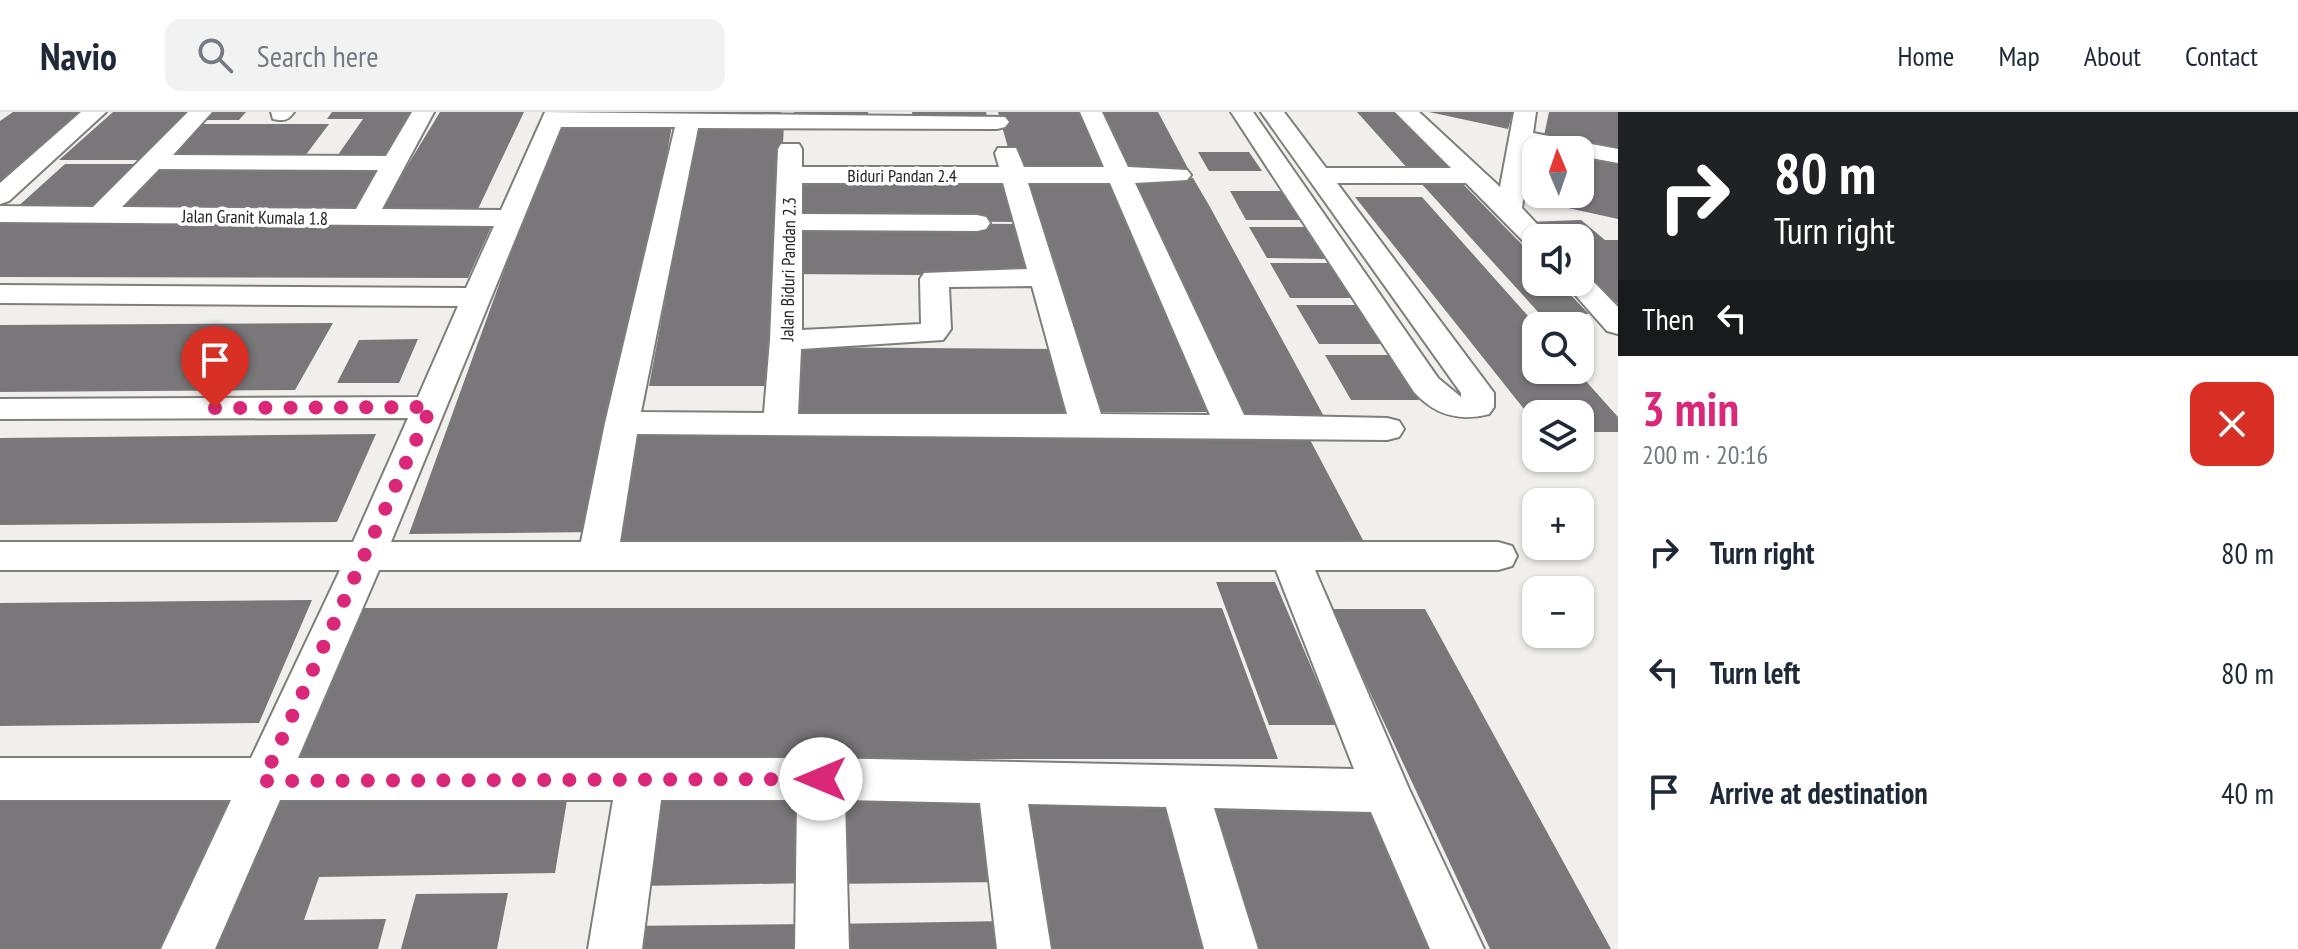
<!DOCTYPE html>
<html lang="en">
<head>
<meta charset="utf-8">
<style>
	:root { --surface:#fff; --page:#f2f2f3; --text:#1f2937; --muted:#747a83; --line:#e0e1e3; --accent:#db2777 }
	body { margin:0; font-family:"PT Sans Narrow",sans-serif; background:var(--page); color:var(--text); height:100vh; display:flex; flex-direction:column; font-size:30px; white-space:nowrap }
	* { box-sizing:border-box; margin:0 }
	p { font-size:26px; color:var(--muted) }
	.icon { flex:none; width:44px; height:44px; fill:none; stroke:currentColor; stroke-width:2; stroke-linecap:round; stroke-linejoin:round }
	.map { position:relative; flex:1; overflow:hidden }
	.panel { display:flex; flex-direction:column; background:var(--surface); width:680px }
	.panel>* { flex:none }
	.top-card { background:#202124; color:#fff; overflow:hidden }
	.needle { width:52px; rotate:358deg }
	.tools { position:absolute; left:1522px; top:24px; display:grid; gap:16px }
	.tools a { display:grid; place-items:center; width:72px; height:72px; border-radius:16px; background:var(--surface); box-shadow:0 2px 6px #0004; font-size:40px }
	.pin { position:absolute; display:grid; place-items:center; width:68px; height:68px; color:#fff; margin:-82px -34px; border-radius:50% 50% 50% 0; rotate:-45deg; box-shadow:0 0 8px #0007 }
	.pin .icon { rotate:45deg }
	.me { position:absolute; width:88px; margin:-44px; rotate:270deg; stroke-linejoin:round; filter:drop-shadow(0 0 6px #0008) }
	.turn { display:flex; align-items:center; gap:28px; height:168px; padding:0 24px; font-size:36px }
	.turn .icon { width:104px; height:104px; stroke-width:2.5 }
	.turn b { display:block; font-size:56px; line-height:68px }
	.then { display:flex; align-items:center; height:76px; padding:0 24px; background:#0003; gap:16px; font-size:30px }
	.round { display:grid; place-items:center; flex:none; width:84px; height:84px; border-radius:16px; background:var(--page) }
	.head { display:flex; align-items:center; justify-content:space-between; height:136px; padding:0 24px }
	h1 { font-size:48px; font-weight:700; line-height:60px; color:var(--accent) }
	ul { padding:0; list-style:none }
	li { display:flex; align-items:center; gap:24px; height:120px; padding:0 24px }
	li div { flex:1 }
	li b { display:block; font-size:30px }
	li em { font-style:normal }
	header { display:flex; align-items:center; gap:48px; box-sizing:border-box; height:112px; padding:0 40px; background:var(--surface); border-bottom:2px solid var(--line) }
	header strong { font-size:38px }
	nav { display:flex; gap:44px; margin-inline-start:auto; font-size:28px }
	.search { width:560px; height:72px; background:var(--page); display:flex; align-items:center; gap:20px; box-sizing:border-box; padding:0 28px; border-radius:16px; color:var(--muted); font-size:30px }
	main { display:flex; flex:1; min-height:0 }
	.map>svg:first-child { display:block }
	.building { fill:#7a777b }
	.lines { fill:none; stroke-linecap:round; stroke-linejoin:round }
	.street-casing { stroke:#7f7e7a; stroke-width:4 }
	.street { fill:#fff; fill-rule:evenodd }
	.route { stroke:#db2777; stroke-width:14; stroke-dasharray:0 25.2 }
	.labels { text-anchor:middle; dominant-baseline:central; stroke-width:7; stroke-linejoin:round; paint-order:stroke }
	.far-street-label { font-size:18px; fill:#242322; stroke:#fff }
</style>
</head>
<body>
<header>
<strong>Navio</strong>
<div class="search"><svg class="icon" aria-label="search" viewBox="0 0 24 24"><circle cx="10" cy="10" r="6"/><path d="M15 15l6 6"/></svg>Search here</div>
<nav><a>Home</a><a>Map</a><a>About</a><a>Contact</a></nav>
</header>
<main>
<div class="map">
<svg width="1618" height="837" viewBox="0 0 1618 837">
	<rect width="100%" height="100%" fill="#f0efeb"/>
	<path class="building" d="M 13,0 L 91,0 L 0,78 L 0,9 Z
		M 113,0 L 197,0 L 150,48 L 59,48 Z
		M 205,0 L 246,0 L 239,8 L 197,8 Z
		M 332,0 L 418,0 L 387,50 L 333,50 L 363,7 L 327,7 Z
		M 440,0 L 524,0 L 478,97 L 381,97 Z
		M 707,0 L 781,0 L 780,7 L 705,7 Z
		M 794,0 L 868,0 L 869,9 L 794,9 Z
		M 912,0 L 986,0 L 988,8 L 913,8 Z
		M 998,0 L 1082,0 L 1106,57 L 1014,57 Z
		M 1098,0 L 1158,0 L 1191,62 L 1126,61 Z
		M 1357,0 L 1395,0 L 1451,58 L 1409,58 Z
		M 1429,0 L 1513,0 L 1508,17 Z
		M 1549,0 L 1618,0 L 1618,39 L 1544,24 Z
		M 194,12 L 329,12 L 302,48 L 159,48 Z
		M 698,12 L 784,13 L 770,274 L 649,274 Z
		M 672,14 L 598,420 L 409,422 L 556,15 Z
		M 1198,40 L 1249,40 L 1262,59 L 1209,59 Z
		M 1580,45 L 1618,52 L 1618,107 L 1536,89 L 1538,82 L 1580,82 Z
		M 65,52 L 147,52 L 101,98 L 14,98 Z
		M 155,52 L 391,52 L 361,99 L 111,98 Z
		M 795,63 L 1009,65 L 1021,110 L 793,108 Z
		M 1193,66 L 1210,95 L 1327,310 L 1237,310 L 1129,67 Z
		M 1019,68 L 1113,68 L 1211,300 L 1086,300 Z
		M 1420,70 L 1461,70 L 1536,147 L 1536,170 L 1558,170 L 1589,202 L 1540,202 Z
		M 1230,79 L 1282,79 L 1301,108 L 1246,108 Z
		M 1355,85 L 1422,85 L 1536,213 L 1536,258 L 1576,258 L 1618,305 L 1618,320 L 1580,320 L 1580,302 L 1536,302 L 1536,312 Z
		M 1581,108 L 1605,128 L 1618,128 L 1618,192 L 1580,158 L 1580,126 L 1544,126 L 1526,110 Z
		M 0,110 L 493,111 L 468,166 L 0,165 Z
		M 792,111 L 1020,112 L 1034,164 L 789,162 Z
		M 1249,115 L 1305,115 L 1325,147 L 1267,146 Z
		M 1270,151 L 1328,151 L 1352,186 L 1290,186 Z
		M 1296,193 L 1358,193 L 1384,232 L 1319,232 Z
		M 333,211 L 295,278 L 0,280 L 0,213 Z
		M 418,227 L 399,271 L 337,271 L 359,228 Z
		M 794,235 L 1062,237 L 1081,309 L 791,306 Z
		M 1325,243 L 1390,243 L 1419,288 L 1351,288 Z
		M 376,322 L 337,410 L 0,413 L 0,326 Z
		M 626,324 L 1308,324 L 1364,430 L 605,430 Z
		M 1216,470 L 1275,470 L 1336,613 L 1269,613 Z
		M 312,488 L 259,611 L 0,614 L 0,491 Z
		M 356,496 L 1222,496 L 1278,647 L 295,647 Z
		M 1331,497 L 1425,497 L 1611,837 L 1490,837 Z
		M 570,670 L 555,761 L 319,765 L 304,808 L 386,807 L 378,837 L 201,837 L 267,674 Z
		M 237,671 L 167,837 L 0,837 L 0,674 Z
		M 988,677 L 1002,770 L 827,772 L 824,679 Z
		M 1174,677 L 1212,837 L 1032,837 L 1011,678 Z
		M 813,678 L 815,771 L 639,774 L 649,680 Z
		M 1376,690 L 1441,837 L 1243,837 L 1198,692 Z
		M 508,781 L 497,837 L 401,837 L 416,782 Z
		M 1006,809 L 1010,837 L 829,837 L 829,812 Z
		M 810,812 L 810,837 L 621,837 L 624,814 Z"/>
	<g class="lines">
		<g class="street-casing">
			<path id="street" d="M 81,0 L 106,0 L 9,89 L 0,92 L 0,71 Z
				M 188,0 L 212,0 L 173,43 L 386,44 L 412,0 L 434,0 L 382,97 L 501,98 L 545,0 L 1005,5 L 1009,10 L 1005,15 L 997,17 L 698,16 L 641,300 L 764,301 L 770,228 L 778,37 L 781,32 L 799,32 L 802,37 L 802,55 L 999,55 L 995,41 L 998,36 L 1016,36 L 1024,55 L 1104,55 L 1080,0 L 1102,0 L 1128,55 L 1187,58 L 1191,63 L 1187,68 L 1135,71 L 1244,303 L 1387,306 L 1399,309 L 1404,317 L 1399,325 L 1387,328 L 637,322 L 620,430 L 1498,430 L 1512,434 L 1517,444 L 1512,454 L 1498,458 L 1315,458 L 1409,677 L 1484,837 L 1430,837 L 1371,700 L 1214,696 L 1258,837 L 1204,837 L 1166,695 L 1028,692 L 1051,837 L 997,837 L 980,691 L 845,688 L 849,837 L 795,837 L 797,688 L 661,688 L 642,837 L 588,837 L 613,688 L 280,688 L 215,837 L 161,837 L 231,688 L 0,688 L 0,646 L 251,646 L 340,458 L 0,458 L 0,430 L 353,430 L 408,306 L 0,307 L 0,287 L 418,285 L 458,194 L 0,191 L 0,173 L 466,176 L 494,114 L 0,110 L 0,94 L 93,95 ZM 561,15 L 675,15 L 605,311 L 581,430 L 391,430 ZM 159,57 L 378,58 L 356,97 L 122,95 ZM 802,71 L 1003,71 L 1027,157 L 924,161 L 920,167 L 921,212 L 802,218 L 802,118 L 977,119 L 986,117 L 990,111 L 986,105 L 977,103 L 802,102 ZM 1028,71 L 1110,71 L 1210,303 L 1101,302 ZM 1032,174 L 1067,302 L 798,302 L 801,237 L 943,228 L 951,217 L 949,175 ZM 379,458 L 1276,458 L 1354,657 L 821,646 L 298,646 Z
				M 271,0 L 294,0 C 288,9 283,9 273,7 Z
				M 1231,0 L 1253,0 L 1438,266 L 1461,285 L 1461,281 L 1261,0 L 1284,0 L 1326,56 L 1451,56 L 1395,0 L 1419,0 L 1500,75 L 1514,0 L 1536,0 L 1533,21 L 1618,37 L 1618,51 L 1580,44 L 1580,38 L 1531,34 L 1522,96 L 1550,126 L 1536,126 L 1536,134 L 1526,132 L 1466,71 L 1337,71 L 1494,281 L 1494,295 L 1489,302 C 1459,310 1435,303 1414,280 Z
				M 1580,162 L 1588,164 L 1618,195 L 1618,222 L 1607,219 L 1564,170 L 1580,170 Z"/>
		</g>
		<use href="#street" class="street"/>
	</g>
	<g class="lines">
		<path class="route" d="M 215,296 L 431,295 L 263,669 L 821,667"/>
	</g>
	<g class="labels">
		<g class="far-street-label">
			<text x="902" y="63">Biduri Pandan 2.4</text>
			<text transform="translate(255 105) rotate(1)">Jalan Granit Kumala 1.8</text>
			<text transform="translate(788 157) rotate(-89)">Jalan Biduri Pandan 2.3</text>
		</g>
	</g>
</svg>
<div class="tools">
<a><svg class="needle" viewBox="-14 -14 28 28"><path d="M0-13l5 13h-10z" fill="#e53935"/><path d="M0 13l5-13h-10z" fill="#747a83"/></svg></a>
<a><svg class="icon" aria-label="sound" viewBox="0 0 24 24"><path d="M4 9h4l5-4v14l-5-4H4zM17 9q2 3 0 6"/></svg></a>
<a><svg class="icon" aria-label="search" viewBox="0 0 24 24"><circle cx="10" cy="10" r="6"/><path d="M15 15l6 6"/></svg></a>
<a><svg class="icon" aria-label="layers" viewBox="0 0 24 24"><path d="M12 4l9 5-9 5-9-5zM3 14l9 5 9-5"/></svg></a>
<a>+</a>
<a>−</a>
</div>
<div class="pin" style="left:215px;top:296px;background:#d93025"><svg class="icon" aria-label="arrive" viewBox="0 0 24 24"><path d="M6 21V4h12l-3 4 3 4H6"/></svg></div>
<svg class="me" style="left:821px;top:667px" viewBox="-20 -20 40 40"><circle r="19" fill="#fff"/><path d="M0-13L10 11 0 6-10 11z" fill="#db2777"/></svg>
</div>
<section class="panel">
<div class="top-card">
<div class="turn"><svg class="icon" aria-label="right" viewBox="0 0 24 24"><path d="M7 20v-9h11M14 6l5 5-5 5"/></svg><div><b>80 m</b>Turn right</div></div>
<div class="then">Then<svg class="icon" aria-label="left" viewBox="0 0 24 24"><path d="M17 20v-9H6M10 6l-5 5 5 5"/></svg></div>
</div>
<div class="head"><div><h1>3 min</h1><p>200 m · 20:16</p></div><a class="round" style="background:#d93025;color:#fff"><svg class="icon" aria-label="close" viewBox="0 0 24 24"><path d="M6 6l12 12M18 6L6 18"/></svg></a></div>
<ul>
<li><svg class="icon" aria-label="right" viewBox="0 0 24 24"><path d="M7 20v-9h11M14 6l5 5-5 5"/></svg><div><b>Turn right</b></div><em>80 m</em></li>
<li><svg class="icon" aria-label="left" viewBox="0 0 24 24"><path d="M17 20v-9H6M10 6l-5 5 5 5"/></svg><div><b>Turn left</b></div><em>80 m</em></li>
<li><svg class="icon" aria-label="arrive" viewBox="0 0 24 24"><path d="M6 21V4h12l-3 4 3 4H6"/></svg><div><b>Arrive at destination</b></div><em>40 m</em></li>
</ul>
</section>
</main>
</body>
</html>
